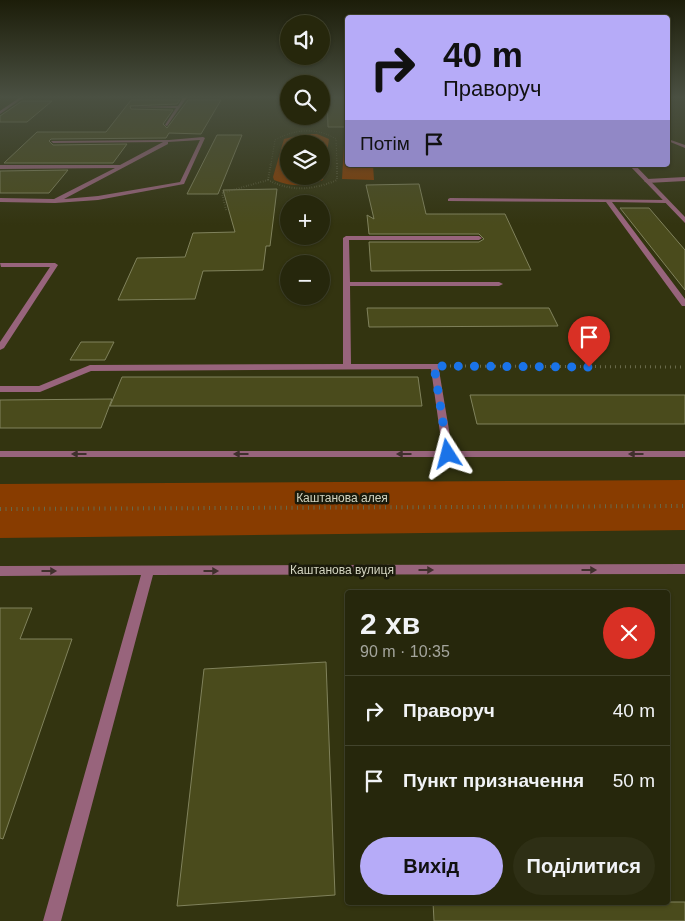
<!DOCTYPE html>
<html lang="uk">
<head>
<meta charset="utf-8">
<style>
	:root { --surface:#26270c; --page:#2e2f15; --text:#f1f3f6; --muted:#a4a59d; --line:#42442d; --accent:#b6abf8 }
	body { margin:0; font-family:Arial,sans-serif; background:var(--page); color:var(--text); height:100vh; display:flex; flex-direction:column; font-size:19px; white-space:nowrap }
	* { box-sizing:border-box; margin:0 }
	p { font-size:16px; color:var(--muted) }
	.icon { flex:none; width:28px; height:28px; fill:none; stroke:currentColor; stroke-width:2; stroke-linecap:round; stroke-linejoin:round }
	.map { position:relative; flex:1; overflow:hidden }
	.sheet { position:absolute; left:345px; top:590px; width:325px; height:315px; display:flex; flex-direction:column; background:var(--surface); border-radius:5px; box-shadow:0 1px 4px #0004,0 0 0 1px var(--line) }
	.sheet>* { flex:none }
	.guide { position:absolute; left:345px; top:15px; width:325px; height:152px; border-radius:5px; box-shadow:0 1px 4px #0004,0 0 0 1px var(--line); background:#b6abf8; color:#111; overflow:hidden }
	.controls { position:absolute; left:280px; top:15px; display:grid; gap:10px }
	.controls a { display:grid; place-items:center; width:50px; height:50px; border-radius:50%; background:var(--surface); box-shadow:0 1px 4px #0004,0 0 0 1px var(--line); font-size:25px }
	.pin { position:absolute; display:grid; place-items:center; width:42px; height:42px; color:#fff; margin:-51px -21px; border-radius:50% 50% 50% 0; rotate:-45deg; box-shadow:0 0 5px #0007 }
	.pin .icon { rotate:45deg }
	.me { position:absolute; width:55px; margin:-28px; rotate:351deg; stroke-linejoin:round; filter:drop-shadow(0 0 4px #0008) }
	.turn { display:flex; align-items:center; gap:18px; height:105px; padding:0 15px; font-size:22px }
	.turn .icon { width:65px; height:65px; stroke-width:2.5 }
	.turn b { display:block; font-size:35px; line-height:42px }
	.then { display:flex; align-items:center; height:48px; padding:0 15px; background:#0003; gap:10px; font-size:19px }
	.round { display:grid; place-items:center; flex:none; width:52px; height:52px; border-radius:26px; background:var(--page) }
	.overview { display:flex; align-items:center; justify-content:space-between; height:85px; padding:0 15px }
	h1 { font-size:30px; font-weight:700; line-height:38px }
	.cta { display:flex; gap:10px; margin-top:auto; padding:10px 15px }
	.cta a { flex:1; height:58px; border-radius:30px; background:var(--accent); color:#111; font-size:20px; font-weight:700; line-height:58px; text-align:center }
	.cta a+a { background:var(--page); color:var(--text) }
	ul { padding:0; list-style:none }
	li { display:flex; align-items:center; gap:15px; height:70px; padding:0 15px; border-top:1px solid var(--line) }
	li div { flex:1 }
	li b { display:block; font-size:19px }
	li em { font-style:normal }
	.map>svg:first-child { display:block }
	.green { fill:#883c00; fill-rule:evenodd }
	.building { fill:#4a4b1c; stroke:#80825c }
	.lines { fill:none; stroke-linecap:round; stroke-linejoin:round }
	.path-far3 { stroke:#68694a; stroke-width:1; stroke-dasharray:0.5 2; stroke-linecap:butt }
	.path-far2 { stroke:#68694a; stroke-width:2; stroke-dasharray:0.5 2; stroke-linecap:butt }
	.path-far1 { stroke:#68694a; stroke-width:3; stroke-dasharray:1 4; stroke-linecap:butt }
	.path { stroke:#68694a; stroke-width:4; stroke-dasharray:1 4.5; stroke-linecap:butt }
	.service { fill:#98647c; fill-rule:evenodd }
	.minor { fill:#98647c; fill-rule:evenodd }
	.oneway { fill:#40302d }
	.route { stroke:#1a73e8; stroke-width:9; stroke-dasharray:0 16.2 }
	.labels { text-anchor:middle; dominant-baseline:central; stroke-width:5; stroke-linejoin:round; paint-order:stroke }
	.street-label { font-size:12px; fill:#d3d4c0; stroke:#1a1a0b }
</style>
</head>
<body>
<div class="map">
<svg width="685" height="921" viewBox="0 0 685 921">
	<rect width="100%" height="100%" fill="#333410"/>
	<path class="green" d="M 304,134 L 317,134 L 329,139 L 323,180 C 307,187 291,187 274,180 L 273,177 L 284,139 ZM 289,144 L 321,144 L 321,176 L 289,176 Z
		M 344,145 L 347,145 L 348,165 L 373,165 L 374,180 L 342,179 Z
		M 685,480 L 685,530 L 0,538 L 0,484 Z"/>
	<path class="building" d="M 327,96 L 348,96 L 348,127 L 328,127 Z
		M 131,100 L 180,100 L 177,104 L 130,106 L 131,109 L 173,110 L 163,124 L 167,128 L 188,100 L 221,100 L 201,134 L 169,133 L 166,138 L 51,139 L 49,141 L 53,145 L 127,144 L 113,163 L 4,163 L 37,132 L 106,132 Z
		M 22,101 L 52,101 L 27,122 L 0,122 L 0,116 Z
		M 217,135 L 242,135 L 218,194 L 187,194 Z
		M 68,170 L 49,193 L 0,193 L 0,171 Z
		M 419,184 L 426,214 L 505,214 L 531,270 L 371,271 L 369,242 L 479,242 L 484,239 L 479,234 L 369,234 L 367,215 L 374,219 L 366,185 Z
		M 277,189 L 270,246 L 266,246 L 263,270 L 203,271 L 195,299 L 118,300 L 137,258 L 185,257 L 193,233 L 235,232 L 223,190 Z
		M 620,208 L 649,208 L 685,250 L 685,290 Z
		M 367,308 L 549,308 L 558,326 L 369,327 Z
		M 81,342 L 114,342 L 105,360 L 70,360 Z
		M 122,377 L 418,377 L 422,406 L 110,406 Z
		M 470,395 L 685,395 L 685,424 L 477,424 Z
		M 112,399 L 101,428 L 0,428 L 0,400 Z
		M 0,608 L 32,608 L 20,639 L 72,639 L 3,839 L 0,838 Z
		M 326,662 L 335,895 L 177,906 L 204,669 Z
		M 433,902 L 685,902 L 685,921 L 434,921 Z"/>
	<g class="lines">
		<path class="path-far3" d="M 271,164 L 275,140 C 294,129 317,127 336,139 L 337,164"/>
		<path class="path-far2" d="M 268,180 C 291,192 314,190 337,180 L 337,163
			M 268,180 L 271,163
			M 226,210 L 222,193 L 268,180"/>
		<path class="path-far1" d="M 450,366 L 685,367"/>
		<path class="path" d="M 0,509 L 685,506"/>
		<path class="service" d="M 22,96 L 26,96 L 0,114 L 0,111 Z
			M 184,96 L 188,96 L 167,126 L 165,125 L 176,108 L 131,107 L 178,106 Z
			M 203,137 L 205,138 L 184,184 L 98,200 L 55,203 L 0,202 L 0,198 L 54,199 L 115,168 L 0,169 L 0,165 L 120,165 L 163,142 L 53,143 L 51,141 L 169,140 ZM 200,140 L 180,182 L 98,196 L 64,199 L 168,144 L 168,142 Z
			M 668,139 L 685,145 L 685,148 L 668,141 Z
			M 685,177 L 685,181 L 647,183 L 644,181 L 647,179 Z
			M 450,198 L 668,200 L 669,201 L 666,203 L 612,202 L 685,299 L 685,306 L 682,306 L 606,202 L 448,201 L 448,199 Z
			M 346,236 L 479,236 L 482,238 L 479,240 L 349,240 L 350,282 L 499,282 L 503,284 L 499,286 L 350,286 L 351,364 L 438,364 L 453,454 L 451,456 L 445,456 L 443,454 L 431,369 L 91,371 L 40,392 L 0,392 L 0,386 L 39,386 L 90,365 L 343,364 L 343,238 Z
			M 0,263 L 55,263 L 58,265 L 4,348 L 0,350 L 0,342 L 50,267 L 1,267 Z"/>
		<path class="minor" d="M 629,165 L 635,165 L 685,217 L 685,223 Z
			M 0,451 L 685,451 L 685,457 L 0,457 Z
			M 685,564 L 685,574 L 153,575 L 61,921 L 43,921 L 141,575 L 0,576 L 0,566 Z"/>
	</g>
	<defs><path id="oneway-solid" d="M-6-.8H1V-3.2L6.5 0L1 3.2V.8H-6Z" transform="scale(1.25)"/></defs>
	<g class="oneway">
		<use href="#oneway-solid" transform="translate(79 454) rotate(-180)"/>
		<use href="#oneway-solid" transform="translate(241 454) rotate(-180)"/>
		<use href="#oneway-solid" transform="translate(404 454) rotate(-180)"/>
		<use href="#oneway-solid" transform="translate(636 454) rotate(-180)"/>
		<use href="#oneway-solid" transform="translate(426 570)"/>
		<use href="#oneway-solid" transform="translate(589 570)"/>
		<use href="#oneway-solid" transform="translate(49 571)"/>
		<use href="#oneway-solid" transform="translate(211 571)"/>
	</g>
	<linearGradient id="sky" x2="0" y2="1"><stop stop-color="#1c1d09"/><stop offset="0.43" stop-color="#4a5042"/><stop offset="1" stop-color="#4a5042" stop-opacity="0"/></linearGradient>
	<rect width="685" height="225" fill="url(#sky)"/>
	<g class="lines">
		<path class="route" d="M 448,454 L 434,366 L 589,367"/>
	</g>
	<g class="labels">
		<g class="street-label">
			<text x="342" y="498">Каштанова алея</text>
			<text x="342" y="570">Каштанова вулиця</text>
		</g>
	</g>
</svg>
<div class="controls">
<a><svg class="icon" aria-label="sound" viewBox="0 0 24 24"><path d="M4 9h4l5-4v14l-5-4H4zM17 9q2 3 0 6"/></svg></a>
<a><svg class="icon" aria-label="search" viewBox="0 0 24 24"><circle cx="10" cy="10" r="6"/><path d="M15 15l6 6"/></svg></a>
<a><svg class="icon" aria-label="layers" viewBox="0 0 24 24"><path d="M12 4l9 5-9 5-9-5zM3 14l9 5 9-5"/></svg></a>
<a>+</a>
<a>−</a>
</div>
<div class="pin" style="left:589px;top:367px;background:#d93025"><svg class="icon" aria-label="arrive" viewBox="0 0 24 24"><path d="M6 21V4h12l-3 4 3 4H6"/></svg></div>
<svg class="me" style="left:448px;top:454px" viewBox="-20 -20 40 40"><path d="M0-17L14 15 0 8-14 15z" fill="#1a73e8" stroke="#fff" stroke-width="4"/></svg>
<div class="guide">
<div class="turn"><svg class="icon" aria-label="right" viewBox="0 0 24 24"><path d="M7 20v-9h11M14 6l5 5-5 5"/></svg><div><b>40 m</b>Праворуч</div></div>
<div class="then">Потім<svg class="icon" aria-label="arrive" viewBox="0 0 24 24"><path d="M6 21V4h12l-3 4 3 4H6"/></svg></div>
</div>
<section class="sheet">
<div class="overview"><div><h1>2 хв</h1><p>90 m · 10:35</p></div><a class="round" style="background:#d93025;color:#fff"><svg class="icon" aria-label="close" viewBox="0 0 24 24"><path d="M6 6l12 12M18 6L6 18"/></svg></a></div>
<ul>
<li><svg class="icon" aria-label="right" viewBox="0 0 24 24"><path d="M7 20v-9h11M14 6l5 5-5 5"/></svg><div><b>Праворуч</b></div><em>40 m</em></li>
<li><svg class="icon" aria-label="arrive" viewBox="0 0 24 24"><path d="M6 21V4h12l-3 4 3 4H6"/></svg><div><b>Пункт призначення</b></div><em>50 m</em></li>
</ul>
<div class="cta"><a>Вихід</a><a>Поділитися</a></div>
</section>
</div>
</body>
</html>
